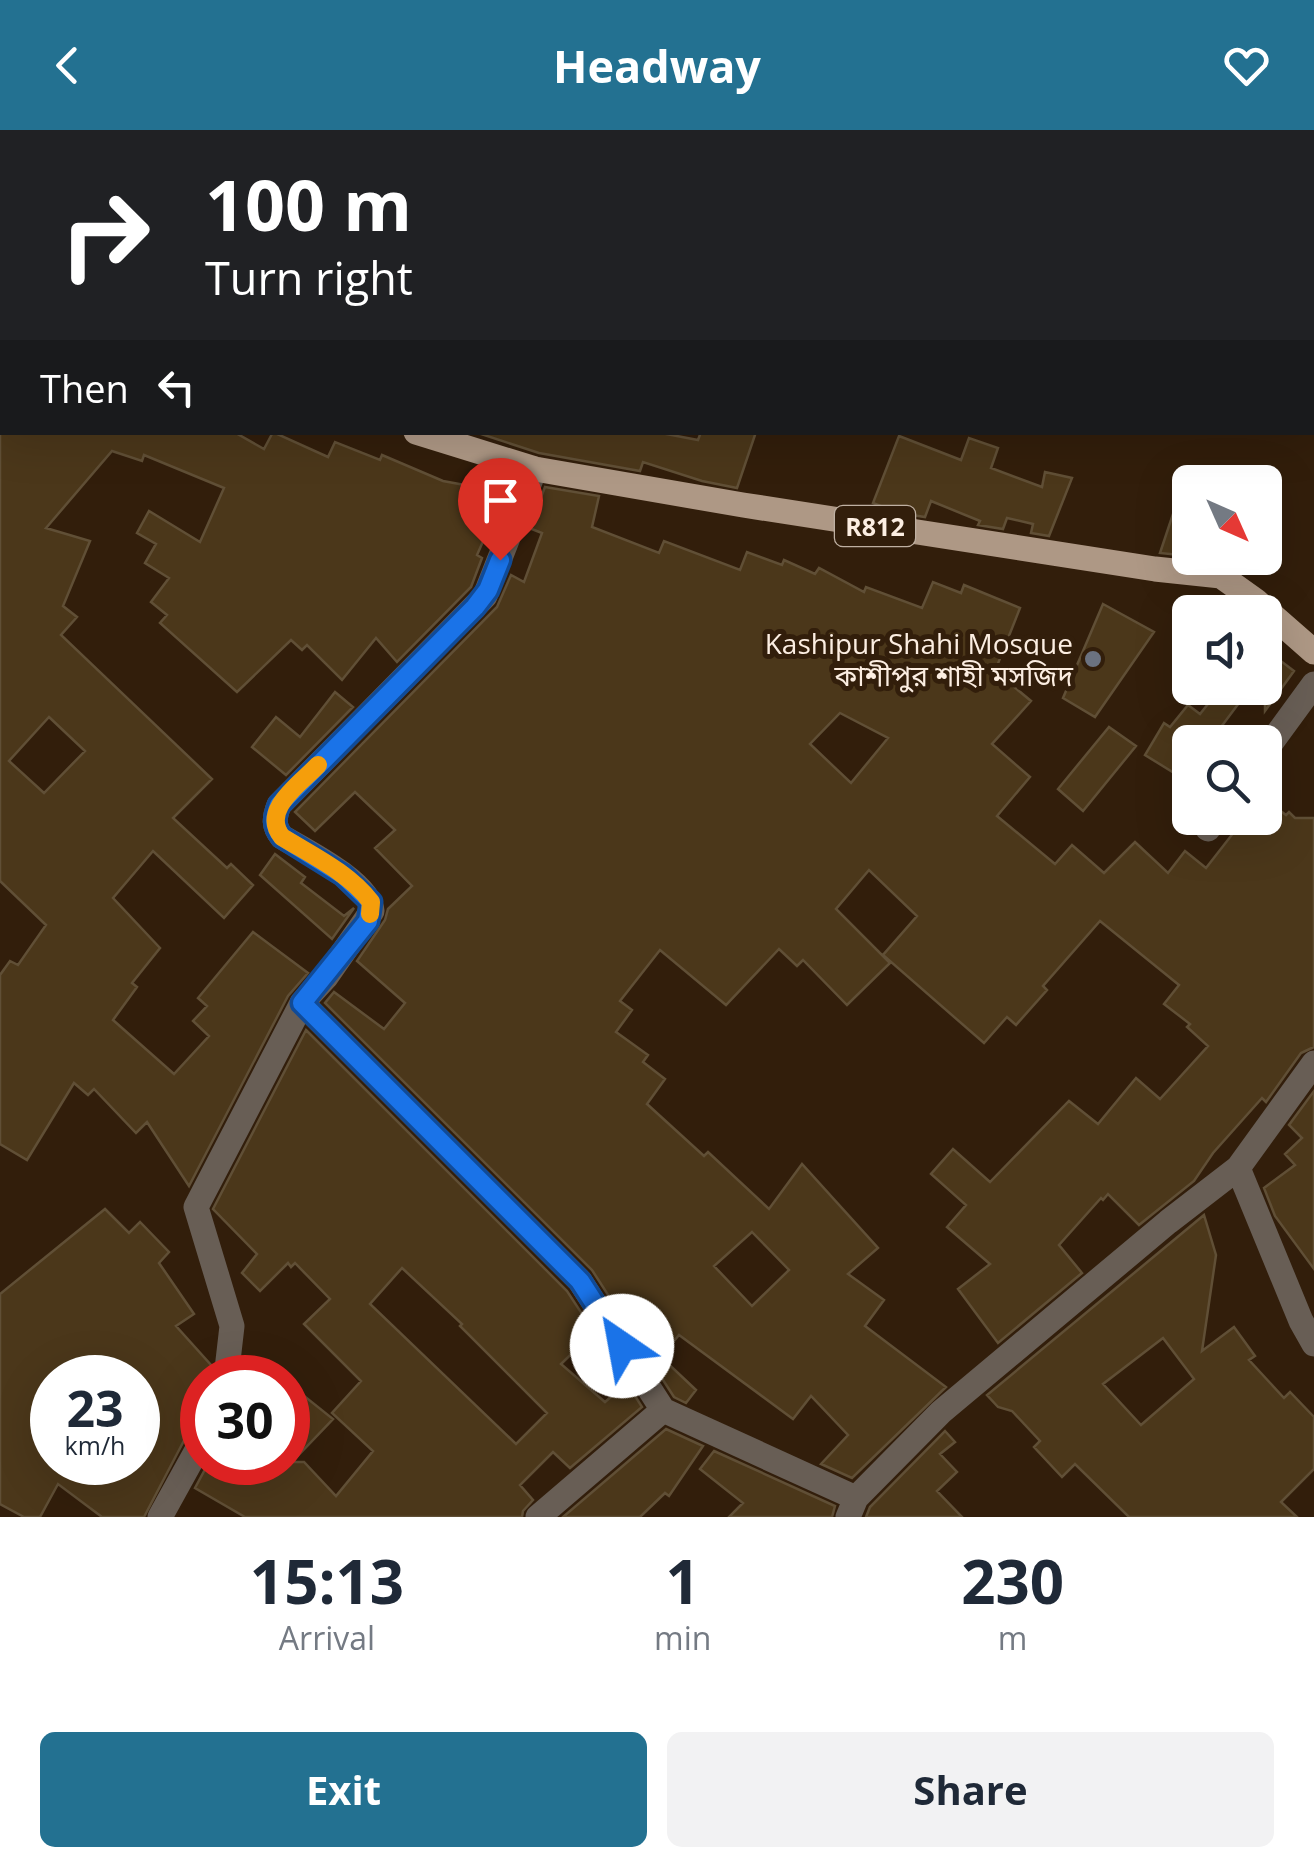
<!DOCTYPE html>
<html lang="en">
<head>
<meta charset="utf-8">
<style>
	:root { --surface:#fff; --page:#f2f2f3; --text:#1f2937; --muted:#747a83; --accent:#237191 }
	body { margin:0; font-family:"Open Sans","Noto Sans Bengali",sans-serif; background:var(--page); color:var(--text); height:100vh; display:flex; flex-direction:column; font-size:38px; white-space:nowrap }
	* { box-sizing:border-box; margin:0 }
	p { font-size:32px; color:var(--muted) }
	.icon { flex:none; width:55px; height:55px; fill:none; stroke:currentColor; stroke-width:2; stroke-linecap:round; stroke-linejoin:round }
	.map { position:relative; height:1387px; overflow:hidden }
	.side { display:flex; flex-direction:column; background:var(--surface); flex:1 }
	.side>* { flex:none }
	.guide { position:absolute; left:0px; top:0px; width:1315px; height:305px; box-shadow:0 10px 40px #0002; background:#202124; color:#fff; overflow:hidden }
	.needle { width:65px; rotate:135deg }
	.tools { position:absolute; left:1172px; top:335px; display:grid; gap:20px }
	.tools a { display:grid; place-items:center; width:110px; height:110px; border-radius:15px; background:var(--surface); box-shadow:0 10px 40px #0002; font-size:50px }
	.speed { position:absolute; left:30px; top:1225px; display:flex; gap:20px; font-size:50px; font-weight:700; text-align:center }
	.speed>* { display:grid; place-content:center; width:130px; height:130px; border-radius:50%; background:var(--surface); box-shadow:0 10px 40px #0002; line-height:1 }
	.speed small { font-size:25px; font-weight:400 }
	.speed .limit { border:15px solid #d22; background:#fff; color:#111 }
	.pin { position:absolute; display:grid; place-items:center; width:85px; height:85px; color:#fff; margin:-102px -42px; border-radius:50% 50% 50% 0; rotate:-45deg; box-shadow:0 0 10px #0007 }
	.pin .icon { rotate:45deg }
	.me { position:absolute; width:110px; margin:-55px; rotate:327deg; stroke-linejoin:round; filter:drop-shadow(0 0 8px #0008) }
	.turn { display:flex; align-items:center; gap:35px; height:210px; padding:0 40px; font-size:45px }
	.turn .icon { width:130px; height:130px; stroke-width:2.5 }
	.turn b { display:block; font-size:70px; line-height:85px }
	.then { display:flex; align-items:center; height:95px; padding:0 40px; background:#0003; gap:20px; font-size:38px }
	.eta { display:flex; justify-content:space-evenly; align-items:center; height:170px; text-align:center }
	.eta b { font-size:60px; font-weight:700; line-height:70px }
	.primary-button { display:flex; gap:20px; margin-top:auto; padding:20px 40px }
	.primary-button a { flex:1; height:115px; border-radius:15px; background:var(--accent); color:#fff; font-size:40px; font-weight:700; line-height:115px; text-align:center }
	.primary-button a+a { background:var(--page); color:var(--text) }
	header { display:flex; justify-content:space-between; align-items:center; height:130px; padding:0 40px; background:var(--accent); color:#fff; font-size:45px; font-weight:700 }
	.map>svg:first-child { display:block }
	.water { fill:#030f17 }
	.building { fill:#4b371a; stroke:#604f36; stroke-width:2.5; fill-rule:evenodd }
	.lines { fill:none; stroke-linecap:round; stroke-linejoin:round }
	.minor { stroke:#685e55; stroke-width:25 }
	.primary { stroke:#ae9885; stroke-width:25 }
	.route-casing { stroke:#114b97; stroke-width:25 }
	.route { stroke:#1a73e8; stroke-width:18 }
	.slow { stroke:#f59e0b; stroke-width:18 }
	.worship-dot { fill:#6b7280; stroke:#321e0b; stroke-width:4 }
	.labels { text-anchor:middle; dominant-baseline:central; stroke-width:10; stroke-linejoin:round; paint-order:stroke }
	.shield { fill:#321e0b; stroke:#bfb0a2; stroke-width:2.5 }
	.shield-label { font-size:25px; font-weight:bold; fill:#fceee2 }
	.poi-label { font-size:28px; fill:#fceee2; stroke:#321e0b; text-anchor:end }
</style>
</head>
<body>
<header><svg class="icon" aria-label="back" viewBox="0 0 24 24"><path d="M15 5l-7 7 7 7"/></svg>Headway<svg class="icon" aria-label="heart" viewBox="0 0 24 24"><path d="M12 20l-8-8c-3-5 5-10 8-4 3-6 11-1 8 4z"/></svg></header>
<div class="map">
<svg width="1314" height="1387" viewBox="0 0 1314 1387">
	<rect width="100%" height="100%" fill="#321e0b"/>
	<path class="water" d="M 599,0 L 1314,0 L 1314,153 L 1312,2 Z"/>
	<path class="building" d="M 0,302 L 234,302 L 264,319 L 273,302 L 328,327 L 335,312 L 380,330 L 382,325 L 443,351 L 481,358 L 466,389 L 488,400 L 477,425 L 482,428 L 471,457 L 397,532 L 376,508 L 342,550 L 307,515 L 302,520 L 291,510 L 237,562 L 160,493 L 167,485 L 151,472 L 169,448 L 145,433 L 156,414 L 137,403 L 149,381 L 200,412 L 224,358 L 144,325 L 142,331 L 112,321 L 46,398 L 90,411 L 63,476 L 77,487 L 61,505 L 212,649 L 173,688 L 227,738 L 231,734 L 253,755 L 224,788 L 153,721 L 113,768 L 160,818 L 132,853 L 137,857 L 113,890 L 174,944 L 209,906 L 193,891 L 207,876 L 198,868 L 253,802 L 308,843 L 288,866 L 189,1056 L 147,992 L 136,1003 L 94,959 L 88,965 L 74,953 L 27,1030 L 0,1014 L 0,845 L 10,831 L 18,835 L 46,795 L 0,751 ZM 49,587 L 85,621 L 44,663 L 9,631 Z
		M 475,302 L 656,302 L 698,310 L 701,302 L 756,302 L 737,358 L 702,351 L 643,332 L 640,341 L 539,323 Z
		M 899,306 L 961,330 L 969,308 L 998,318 L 991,338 L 1042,357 L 1045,342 L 1072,348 L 1049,406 L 1031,403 L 1033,394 L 1007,388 L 1003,399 L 978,395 L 980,391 L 931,371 L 925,387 L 899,383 L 873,373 Z
		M 1185,348 L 1190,349 L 1190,426 L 1160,423 Z
		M 545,357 L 599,366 L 592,397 L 659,423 L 664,411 L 740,440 L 747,422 L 782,435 L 784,430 L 815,444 L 819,438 L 864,462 L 866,457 L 922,478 L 933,452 L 961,463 L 964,455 L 1020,478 L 995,541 L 1031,571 L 992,614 L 1030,647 L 997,686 L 1055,734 L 1072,715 L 1104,743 L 1135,712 L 1168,743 L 1185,721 L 1206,738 L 1245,688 L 1265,688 L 1265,669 L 1286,685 L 1289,682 L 1295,688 L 1314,688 L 1314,917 L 1301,923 L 1266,972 L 1262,968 L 1213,1023 L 1194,1051 L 1139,1095 L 1108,1064 L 1103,1070 L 1101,1068 L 1059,1115 L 1082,1143 L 998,1213 L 958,1159 L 990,1134 L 947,1097 L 966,1075 L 931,1044 L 953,1019 L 990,1052 L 1069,971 L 1098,994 L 1136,948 L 1160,969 L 1208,916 L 1187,897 L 1190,894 L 1164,874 L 1179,855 L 1100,791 L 1043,856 L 1047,860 L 1016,895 L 1007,887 L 984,913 L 883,825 L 917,786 L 869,740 L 836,779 L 890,833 L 847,875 L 803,830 L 797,836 L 779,819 L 726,875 L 660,820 L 620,871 L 632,880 L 616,902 L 648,925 L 643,932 L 665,949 L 647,974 L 704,1026 L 708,1022 L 769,1079 L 802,1034 L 878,1118 L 848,1144 L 884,1170 L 865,1196 L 946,1257 L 852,1348 L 821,1334 L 848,1305 L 811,1266 L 793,1289 L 679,1205 L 661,1227 L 696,1260 L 686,1273 L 674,1267 L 592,1140 L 325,873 L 334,862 L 384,899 L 405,873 L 357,831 L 385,790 L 388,779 L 412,756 L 375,718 L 395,700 L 355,662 L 315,701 L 295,682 L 497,477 L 511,445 L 524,452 L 542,403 L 529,398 ZM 840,583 L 888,608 L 851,653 L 810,614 ZM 752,1102 L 789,1140 L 752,1176 L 714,1136 Z
		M 1103,474 L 1154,502 L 1095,587 L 1063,568 Z
		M 1265,519 L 1294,541 L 1265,581 Z
		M 1220,559 L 1239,573 L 1212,609 L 1205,603 L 1199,612 L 1190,612 L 1190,628 L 1179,646 L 1145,625 L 1164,593 L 1170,597 L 1188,575 L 1200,584 Z
		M 335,562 L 353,577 L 286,645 L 252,617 L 276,587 L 300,607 Z
		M 1109,597 L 1136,616 L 1083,681 L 1058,659 Z
		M 275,724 L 305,747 L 301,753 L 344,786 L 354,778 L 332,809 L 260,745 Z
		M 306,900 L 567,1161 L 594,1202 L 561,1234 L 605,1272 L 627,1253 L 642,1277 L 570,1338 L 553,1322 L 520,1355 L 533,1370 L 523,1381 L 522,1387 L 245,1387 L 195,1358 L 209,1332 L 288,1332 L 288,1253 L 333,1289 L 292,1332 L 304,1332 L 336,1366 L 373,1321 L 332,1283 L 361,1251 L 304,1194 L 330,1169 L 295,1133 L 291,1137 L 288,1133 L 260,1161 L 242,1143 L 257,1124 L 213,1079 ZM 402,1138 L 462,1194 L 460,1196 L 547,1283 L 516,1314 L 370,1174 Z
		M 1314,961 L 1314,1139 L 1275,1086 L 1264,1058 L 1295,1035 L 1285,1024 L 1302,1008 L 1289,995 Z
		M 105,1079 L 129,1103 L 140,1092 L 169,1122 L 159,1133 L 194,1184 L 176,1196 L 211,1235 L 210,1248 L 202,1248 L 202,1295 L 188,1303 L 144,1387 L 102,1387 L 58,1354 L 40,1387 L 24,1387 L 0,1374 L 0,1164 ZM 52,1248 L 138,1248 L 138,1332 L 52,1332 Z
		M 1204,1085 L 1216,1125 L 1202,1221 L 1234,1197 L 1255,1226 L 1249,1230 L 1284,1268 L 1290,1262 L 1314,1287 L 1314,1339 L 1281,1372 L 1297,1387 L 1129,1387 L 1075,1334 L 1062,1347 L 1034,1317 L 1040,1311 L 1012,1281 L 998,1277 L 987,1265 ZM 1163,1208 L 1194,1249 L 1141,1295 L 1103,1254 Z
		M 666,1299 L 703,1316 L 669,1366 L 665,1363 L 640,1387 L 563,1387 Z
		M 945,1301 L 955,1312 L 940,1324 L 957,1342 L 937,1361 L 962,1387 L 866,1387 L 870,1377 Z
		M 714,1321 L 835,1376 L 832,1387 L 729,1387 L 743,1373 L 700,1339 Z"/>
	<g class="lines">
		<path class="minor" d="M 1265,621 L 1314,554
			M 1208,699 L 1216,688
			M 302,873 L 580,1151 L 663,1280 L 538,1387
			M 1238,1038 L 1301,1191 L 1314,1214
			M 226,1248 L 232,1196 L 196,1077 L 302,873 L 326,847 L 372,781 C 370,753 306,721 282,707 C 273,696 274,688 279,675 L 485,466 L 535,339
			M 663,1280 L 856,1368
			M 160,1387 L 202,1311
			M 848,1387 L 856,1368 L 941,1282 L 1168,1092 L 1238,1038 L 1314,933"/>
		<path class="primary" d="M 0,178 L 2,179
			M 416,302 L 535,339 L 743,375 L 1155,439 L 1221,446 L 1256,471 L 1314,522"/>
	</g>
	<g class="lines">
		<g class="route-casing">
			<path id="route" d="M 500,430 L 488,460 L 475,477 L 279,675 C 274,688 273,696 282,707 L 343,745 L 371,772 L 368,791 L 302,873 L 580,1151 L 622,1216"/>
		</g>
		<use href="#route" class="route"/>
		<path class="slow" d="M 318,635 C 300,654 260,680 282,707 C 313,726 349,743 371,772 L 370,784"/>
	</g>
	<circle class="worship-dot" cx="1093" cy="529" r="10"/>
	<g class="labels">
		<rect class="shield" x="835" y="376" width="80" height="40" rx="8"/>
		<g class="shield-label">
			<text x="875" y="396">R812</text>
		</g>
		<g class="poi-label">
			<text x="1073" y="513">Kashipur Shahi Mosque<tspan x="1073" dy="32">কাশীপুর শাহী মসজিদ</tspan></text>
		</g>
	</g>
</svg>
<div class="tools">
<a><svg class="needle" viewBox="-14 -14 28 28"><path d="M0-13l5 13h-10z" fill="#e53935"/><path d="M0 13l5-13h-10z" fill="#747a83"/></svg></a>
<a><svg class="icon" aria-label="sound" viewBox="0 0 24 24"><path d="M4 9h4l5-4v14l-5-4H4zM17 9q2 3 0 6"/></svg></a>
<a><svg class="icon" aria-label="search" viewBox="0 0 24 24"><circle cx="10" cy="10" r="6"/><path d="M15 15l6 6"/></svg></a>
</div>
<div class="speed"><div>23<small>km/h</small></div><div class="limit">30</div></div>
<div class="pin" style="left:500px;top:430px;background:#d93025"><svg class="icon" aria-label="arrive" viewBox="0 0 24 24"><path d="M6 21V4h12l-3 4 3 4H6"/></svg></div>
<svg class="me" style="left:622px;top:1216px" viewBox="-20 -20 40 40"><circle r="19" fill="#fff"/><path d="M0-13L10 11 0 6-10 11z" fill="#1a73e8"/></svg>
<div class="guide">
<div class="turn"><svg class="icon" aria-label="right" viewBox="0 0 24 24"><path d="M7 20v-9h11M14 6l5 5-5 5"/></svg><div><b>100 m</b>Turn right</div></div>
<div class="then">Then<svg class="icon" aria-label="left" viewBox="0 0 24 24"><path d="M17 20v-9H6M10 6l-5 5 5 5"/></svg></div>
</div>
</div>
<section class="side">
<div class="eta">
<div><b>15:13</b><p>Arrival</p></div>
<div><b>1</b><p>min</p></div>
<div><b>230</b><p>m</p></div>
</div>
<div class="primary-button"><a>Exit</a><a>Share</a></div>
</section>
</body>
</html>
